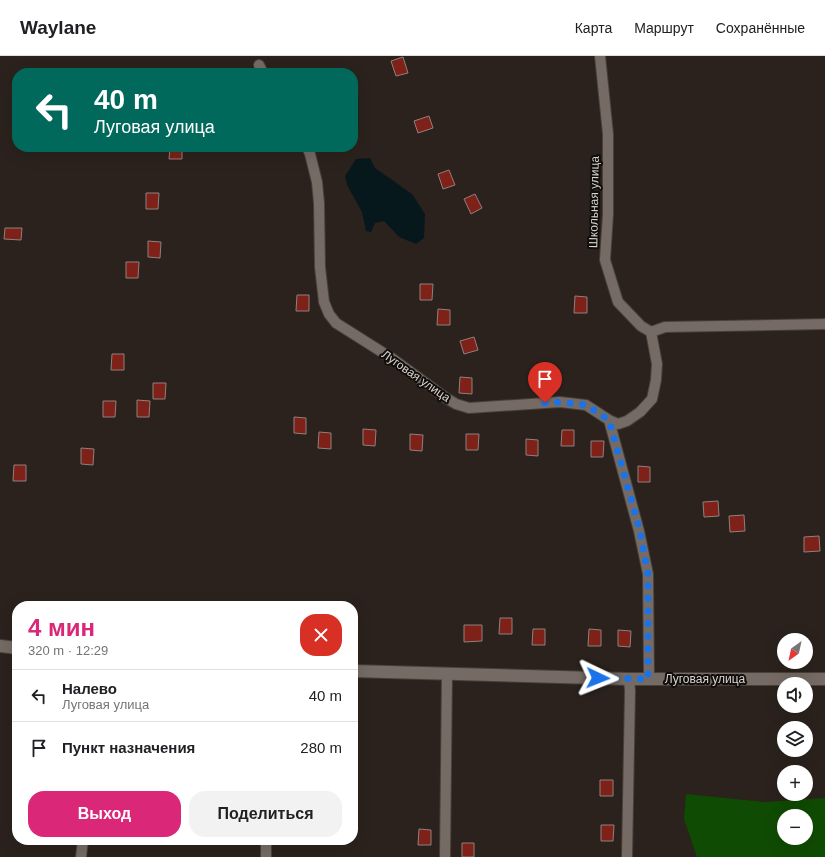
<!DOCTYPE html>
<html lang="ru">
<head>
<meta charset="utf-8">
<style>
	:root { --surface:#fff; --page:#f2f2f2; --text:#202124; --muted:#757577; --line:#e0e0e0; --accent:#db2777 }
	body { margin:0; font-family:Helvetica,sans-serif; background:var(--page); color:var(--text); height:100vh; display:flex; flex-direction:column; font-size:15px; white-space:nowrap }
	* { box-sizing:border-box; margin:0 }
	p { font-size:13px; color:var(--muted) }
	.icon { flex:none; width:22px; height:22px; fill:none; stroke:currentColor; stroke-width:2; stroke-linecap:round; stroke-linejoin:round }
	.map { position:relative; flex:1; overflow:hidden }
	.panel { position:absolute; left:12px; top:545px; width:346px; height:244px; display:flex; flex-direction:column; background:var(--surface); border-radius:16px; box-shadow:0 4px 16px #0002 }
	.panel>* { flex:none }
	.top-card { position:absolute; left:12px; top:12px; width:346px; height:84px; border-radius:16px; box-shadow:0 4px 16px #0002; background:#00695c; color:#fff; overflow:hidden }
	.needle { width:26px; rotate:213deg }
	.tools { position:absolute; left:777px; top:577px; display:grid; gap:8px }
	.tools a { display:grid; place-items:center; width:36px; height:36px; border-radius:50%; background:var(--surface); box-shadow:0 4px 16px #0002; font-size:20px }
	.pin { position:absolute; display:grid; place-items:center; width:34px; height:34px; color:#fff; margin:-41px -17px; border-radius:50% 50% 50% 0; rotate:-45deg; box-shadow:0 0 4px #0007 }
	.pin .icon { rotate:45deg }
	.me { position:absolute; width:44px; margin:-22px; rotate:92deg; stroke-linejoin:round; filter:drop-shadow(0 0 3px #0008) }
	.turn { display:flex; align-items:center; gap:14px; height:84px; padding:0 16px; font-size:18px }
	.turn .icon { width:52px; height:52px; stroke-width:2.5 }
	.turn b { display:block; font-size:28px; line-height:34px }
	.round { display:grid; place-items:center; flex:none; width:42px; height:42px; border-radius:16px; background:var(--page) }
	.overview { display:flex; align-items:center; justify-content:space-between; height:68px; padding:0 16px }
	h1 { font-size:24px; font-weight:700; line-height:30px; color:var(--accent) }
	.primary-button { display:flex; gap:8px; margin-top:auto; padding:8px 16px }
	.primary-button a { flex:1; height:46px; border-radius:16px; background:var(--accent); color:#fff; font-size:16px; font-weight:700; line-height:46px; text-align:center }
	.primary-button a+a { background:var(--page); color:var(--text) }
	ul { padding:0; list-style:none }
	li { display:flex; align-items:center; gap:12px; height:52px; padding:0 16px; border-top:1px solid var(--line) }
	li div { flex:1 }
	li b { display:block; font-size:15px }
	li em { font-style:normal }
	header { display:flex; align-items:center; gap:24px; box-sizing:border-box; height:56px; padding:0 20px; background:var(--surface); border-bottom:1px solid var(--line) }
	header strong { font-size:19px }
	nav { display:flex; gap:22px; margin-inline-start:auto; font-size:14px }
	.map>svg:first-child { display:block }
	.green { fill:#104b03; fill-rule:evenodd }
	.water { fill:#06181c }
	.building { fill:#7e2118; stroke:#8e817f }
	.lines { fill:none; stroke-linecap:round; stroke-linejoin:round }
	.street-casing { stroke:#47403b; stroke-width:12 }
	.secondary-casing { stroke:#47403b; stroke-width:14 }
	.street { stroke:#756b64; stroke-width:10 }
	.secondary { stroke:#756b64; stroke-width:12 }
	.route { stroke:#1a73e8; stroke-width:7; stroke-dasharray:0 12.6 }
	.labels { text-anchor:middle; dominant-baseline:central; stroke-width:4; stroke-linejoin:round; paint-order:stroke }
	.street-label { font-size:12px; fill:#dad4d0; stroke:#100d0a }
</style>
</head>
<body>
<header>
<strong>Waylane</strong>
<nav><a>Карта</a><a>Маршрут</a><a>Сохранённые</a></nav>
</header>
<div class="map">
<svg width="825" height="801" viewBox="0 0 825 801">
	<rect width="100%" height="100%" fill="#2b221d"/>
	<path class="green" d="M 686,738 L 765,746 L 825,742 L 825,801 L 697,801 L 684,763 ZM 784,760 L 806,760 L 806,782 L 784,782 Z"/>
	<path class="water" d="M 370,102 L 375,112 L 412,138 L 425,158 L 424,182 L 416,188 L 399,181 L 384,165 L 375,167 L 371,176 L 366,175 L 362,156 L 347,129 L 345,120 L 356,103 Z"/>
	<path class="building" d="M 403,1 L 408,17 L 396,20 L 391,5 Z
		M 429,60 L 433,72 L 418,77 L 414,65 Z
		M 170,91 L 182,91 L 182,103 L 169,103 Z
		M 449,114 L 455,129 L 443,133 L 438,118 Z
		M 146,137 L 159,137 L 158,153 L 146,153 Z
		M 475,138 L 482,152 L 471,158 L 464,143 Z
		M 5,172 L 22,172 L 21,184 L 4,183 Z
		M 148,185 L 161,186 L 160,202 L 148,201 Z
		M 126,206 L 139,206 L 138,222 L 126,222 Z
		M 420,228 L 433,228 L 432,244 L 420,244 Z
		M 297,239 L 309,239 L 309,255 L 296,255 Z
		M 575,240 L 587,241 L 587,257 L 574,257 Z
		M 438,253 L 450,254 L 450,269 L 437,269 Z
		M 474,281 L 478,294 L 464,298 L 460,285 Z
		M 112,298 L 124,298 L 124,314 L 111,314 Z
		M 460,321 L 472,322 L 472,338 L 459,337 Z
		M 153,327 L 166,327 L 165,343 L 153,343 Z
		M 137,344 L 150,345 L 149,361 L 137,361 Z
		M 103,345 L 116,345 L 115,361 L 103,361 Z
		M 294,361 L 306,362 L 306,378 L 294,377 Z
		M 363,373 L 376,374 L 375,390 L 363,389 Z
		M 562,374 L 574,374 L 574,390 L 561,390 Z
		M 319,376 L 331,377 L 331,393 L 318,392 Z
		M 410,378 L 423,379 L 422,395 L 410,394 Z
		M 466,378 L 479,378 L 478,394 L 466,394 Z
		M 526,383 L 538,384 L 538,400 L 526,399 Z
		M 591,385 L 604,385 L 603,401 L 591,401 Z
		M 81,392 L 94,393 L 93,409 L 81,408 Z
		M 14,409 L 26,409 L 26,425 L 13,425 Z
		M 638,410 L 650,411 L 650,426 L 638,426 Z
		M 718,445 L 719,460 L 704,461 L 703,446 Z
		M 744,459 L 745,475 L 730,476 L 729,460 Z
		M 819,480 L 820,495 L 804,496 L 804,481 Z
		M 500,562 L 512,562 L 512,578 L 499,578 Z
		M 464,569 L 482,569 L 482,585 L 464,586 Z
		M 533,573 L 545,573 L 545,589 L 532,589 Z
		M 589,573 L 601,574 L 601,590 L 588,590 Z
		M 618,574 L 631,575 L 630,591 L 618,590 Z
		M 600,724 L 613,724 L 613,740 L 600,740 Z
		M 601,769 L 614,769 L 613,785 L 601,785 Z
		M 419,773 L 431,774 L 431,789 L 418,789 Z
		M 462,787 L 474,787 L 474,801 L 462,801 Z"/>
	<g class="lines">
		<g class="street-casing">
			<path id="street" d="M 600,0 L 608,78 L 608,158 L 605,204 L 618,246 L 641,270 L 651,276
				M 259,9 L 263,17
				M 307,91 L 310,98 L 317,126 L 319,147 L 320,211 L 324,246 L 329,258 L 336,267 L 393,303 L 446,342 L 456,348 L 469,352 L 560,346 L 586,349 L 609,364 L 618,368 L 627,365 L 640,356 L 652,343 L 656,324 L 657,308 L 651,276
				M 651,276 L 665,271 L 825,268
				M 609,364 L 639,475 L 648,518 L 649,623
				M 81,801 L 83,784
				M 266,801 L 266,784
				M 445,801 L 447,618
				M 627,801 L 630,635 L 629,623"/>
		</g>
		<g class="secondary-casing">
			<path id="secondary" d="M 0,590 L 17,592
				M 353,615 L 629,623 L 825,623"/>
		</g>
		<use href="#street" class="street"/>
		<use href="#secondary" class="secondary"/>
	</g>
	<g class="lines">
		<path class="route" d="M 545,347 L 560,346 L 586,349 L 609,364 L 640,475 L 648,518 L 648,623 L 598,622"/>
	</g>
	<g class="labels">
		<g class="street-label">
			<text transform="translate(594 146) rotate(-89)">Школьная улица</text>
			<text transform="translate(416 320) rotate(35)">Луговая улица</text>
			<text x="705" y="623">Луговая улица</text>
		</g>
	</g>
</svg>
<div class="tools">
<a><svg class="needle" viewBox="-14 -14 28 28"><path d="M0-13l5 13h-10z" fill="#e53935"/><path d="M0 13l5-13h-10z" fill="#757577"/></svg></a>
<a><svg class="icon" aria-label="sound" viewBox="0 0 24 24"><path d="M4 9h4l5-4v14l-5-4H4zM17 9q2 3 0 6"/></svg></a>
<a><svg class="icon" aria-label="layers" viewBox="0 0 24 24"><path d="M12 4l9 5-9 5-9-5zM3 14l9 5 9-5"/></svg></a>
<a>+</a>
<a>−</a>
</div>
<div class="pin" style="left:545px;top:347px;background:#d93025"><svg class="icon" aria-label="arrive" viewBox="0 0 24 24"><path d="M6 21V4h12l-3 4 3 4H6"/></svg></div>
<svg class="me" style="left:598px;top:622px" viewBox="-20 -20 40 40"><path d="M0-17L14 15 0 8-14 15z" fill="#1a73e8" stroke="#fff" stroke-width="4"/></svg>
<div class="top-card">
<div class="turn"><svg class="icon" aria-label="left" viewBox="0 0 24 24"><path d="M17 20v-9H6M10 6l-5 5 5 5"/></svg><div><b>40 m</b>Луговая улица</div></div>
</div>
<section class="panel">
<div class="overview"><div><h1>4 мин</h1><p>320 m · 12:29</p></div><a class="round" style="background:#d93025;color:#fff"><svg class="icon" aria-label="close" viewBox="0 0 24 24"><path d="M6 6l12 12M18 6L6 18"/></svg></a></div>
<ul>
<li><svg class="icon" aria-label="left" viewBox="0 0 24 24"><path d="M17 20v-9H6M10 6l-5 5 5 5"/></svg><div><b>Налево</b><p>Луговая улица</p></div><em>40 m</em></li>
<li><svg class="icon" aria-label="arrive" viewBox="0 0 24 24"><path d="M6 21V4h12l-3 4 3 4H6"/></svg><div><b>Пункт назначения</b></div><em>280 m</em></li>
</ul>
<div class="primary-button"><a>Выход</a><a>Поделиться</a></div>
</section>
</div>
</body>
</html>
